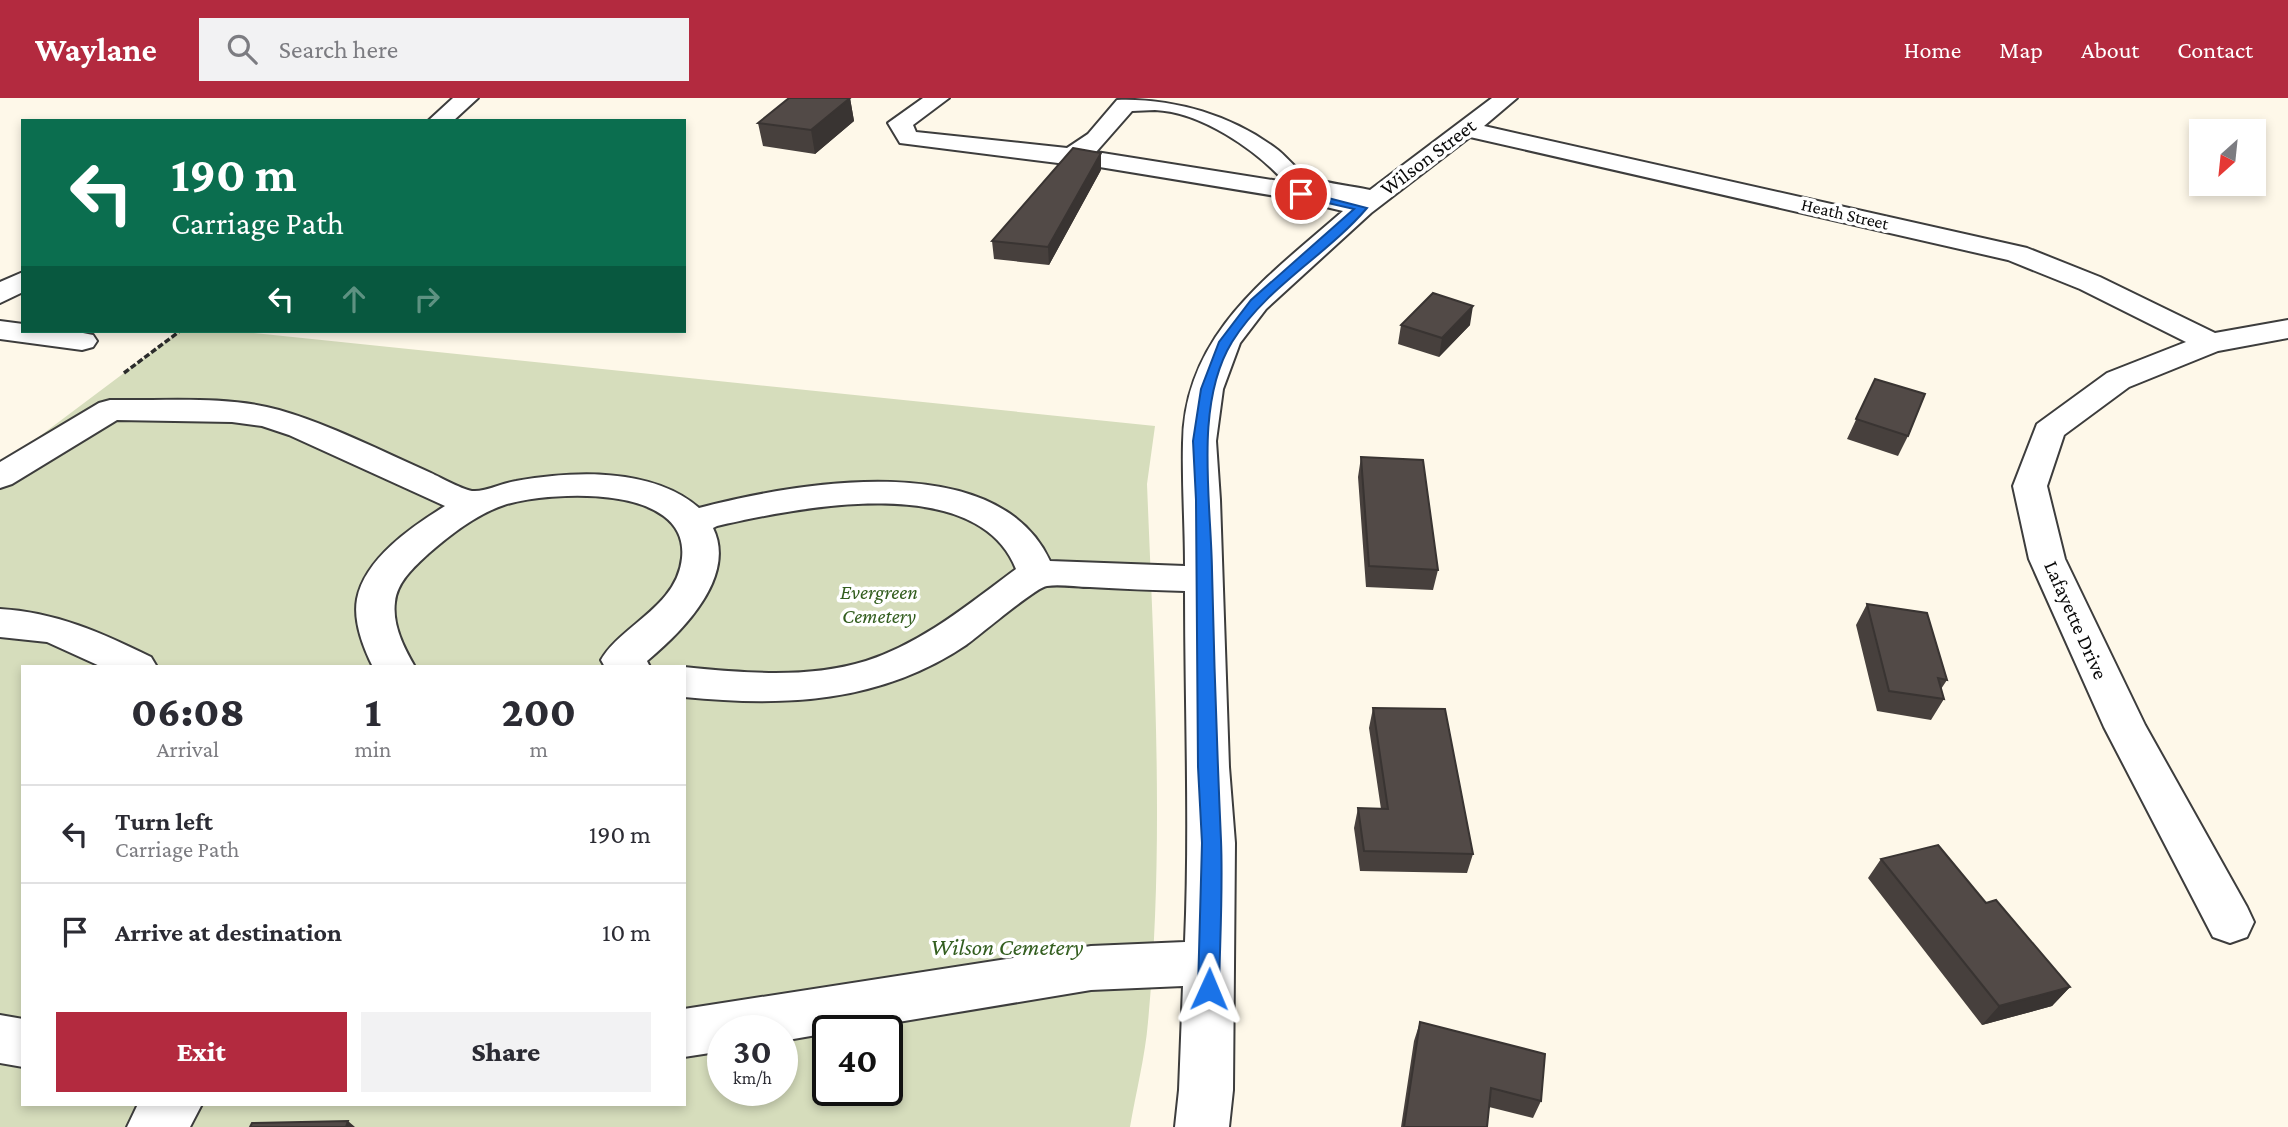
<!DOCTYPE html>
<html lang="en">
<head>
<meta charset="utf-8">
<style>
	:root { --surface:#fff; --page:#f2f2f3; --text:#2b2b33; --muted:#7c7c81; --line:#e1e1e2; --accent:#b32a3f }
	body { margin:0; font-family:"Crimson Pro",serif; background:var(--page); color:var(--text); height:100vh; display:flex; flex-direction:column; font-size:26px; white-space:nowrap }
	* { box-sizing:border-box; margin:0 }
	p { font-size:23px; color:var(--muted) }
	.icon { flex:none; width:38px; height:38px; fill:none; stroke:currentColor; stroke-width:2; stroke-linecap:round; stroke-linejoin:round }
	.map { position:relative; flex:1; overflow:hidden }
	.details { position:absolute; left:21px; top:567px; width:665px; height:441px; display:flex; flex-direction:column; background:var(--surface); border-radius:0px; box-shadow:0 4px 10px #0003 }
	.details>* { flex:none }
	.top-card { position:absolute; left:21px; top:21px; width:665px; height:214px; border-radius:0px; box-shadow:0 4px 10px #0003; background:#0b6e4f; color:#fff; overflow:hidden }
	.needle { width:46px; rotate:207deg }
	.buttons { position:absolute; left:2189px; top:21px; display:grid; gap:14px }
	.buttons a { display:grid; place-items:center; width:77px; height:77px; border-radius:0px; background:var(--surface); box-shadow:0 4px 10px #0003; font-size:35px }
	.speed { position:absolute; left:707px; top:917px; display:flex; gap:14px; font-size:35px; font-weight:700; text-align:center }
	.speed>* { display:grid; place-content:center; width:91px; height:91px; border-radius:50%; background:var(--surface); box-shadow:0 4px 10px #0003; line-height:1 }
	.speed small { font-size:18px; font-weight:400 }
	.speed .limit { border:4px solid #111; border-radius:10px; background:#fff; color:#111 }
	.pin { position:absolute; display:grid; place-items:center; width:60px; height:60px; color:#fff; margin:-30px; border:4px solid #fff; border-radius:50%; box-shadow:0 2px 7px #0007 }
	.me { position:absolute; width:77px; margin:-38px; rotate:1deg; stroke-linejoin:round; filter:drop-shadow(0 0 5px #0008) }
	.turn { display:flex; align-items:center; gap:24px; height:147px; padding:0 35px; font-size:32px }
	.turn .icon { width:91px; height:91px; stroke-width:2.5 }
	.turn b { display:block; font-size:49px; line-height:60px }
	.lanes { display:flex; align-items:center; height:66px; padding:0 35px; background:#0003; justify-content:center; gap:35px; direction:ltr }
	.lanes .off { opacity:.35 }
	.eta { display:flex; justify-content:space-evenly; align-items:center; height:119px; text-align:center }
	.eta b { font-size:42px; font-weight:800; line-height:49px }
	.cta { display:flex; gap:14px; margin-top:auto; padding:14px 35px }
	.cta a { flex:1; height:80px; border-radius:0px; background:var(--accent); color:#fff; font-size:28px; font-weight:800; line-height:80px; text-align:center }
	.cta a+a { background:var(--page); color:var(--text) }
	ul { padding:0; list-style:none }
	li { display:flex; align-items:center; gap:21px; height:98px; padding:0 35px; border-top:2px solid var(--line) }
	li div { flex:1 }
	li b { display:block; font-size:26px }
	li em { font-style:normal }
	header { display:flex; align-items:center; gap:42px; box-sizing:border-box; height:98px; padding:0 35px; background:var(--accent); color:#fff }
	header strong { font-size:33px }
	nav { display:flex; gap:38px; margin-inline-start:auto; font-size:24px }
	.search { width:490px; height:63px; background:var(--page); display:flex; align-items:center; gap:18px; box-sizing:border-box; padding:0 24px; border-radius:0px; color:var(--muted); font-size:26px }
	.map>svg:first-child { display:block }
	.cemetery { fill:#d6ddbc; fill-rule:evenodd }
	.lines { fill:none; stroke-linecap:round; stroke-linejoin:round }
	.minor-casing { stroke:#3d3d3d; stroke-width:4 }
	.path { stroke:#2c2c2c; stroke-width:3.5; stroke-dasharray:6 2.5; stroke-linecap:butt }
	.minor { fill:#fff; fill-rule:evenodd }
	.wall { fill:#47403d }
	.shaded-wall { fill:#393432 }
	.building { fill:#524a47; stroke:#393432; stroke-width:2 }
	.route { fill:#1a73e8; stroke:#114b97; stroke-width:2 }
	.labels { text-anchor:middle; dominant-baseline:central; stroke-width:7; stroke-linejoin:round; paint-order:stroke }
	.far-street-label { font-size:18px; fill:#0a0a0a; stroke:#fff }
	.street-label { font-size:21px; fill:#0a0a0a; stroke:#fff }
	.park-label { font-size:21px; font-style:italic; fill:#335e1f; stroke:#fff }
	.near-park-label { font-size:24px; font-style:italic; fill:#335e1f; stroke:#fff }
</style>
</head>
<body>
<header>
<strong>Waylane</strong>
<div class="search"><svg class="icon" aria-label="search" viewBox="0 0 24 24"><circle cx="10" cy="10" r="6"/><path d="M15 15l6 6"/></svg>Search here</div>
<nav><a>Home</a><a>Map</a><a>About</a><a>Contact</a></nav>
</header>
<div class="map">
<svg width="2288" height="1029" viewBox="0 0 2288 1029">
	<rect width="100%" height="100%" fill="#fef8e9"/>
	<path class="cemetery" d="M 180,233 L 234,233 L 1155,328 L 1147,386 C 1154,563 1165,748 1148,924 C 1145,959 1136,994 1130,1029 L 0,1029 L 0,368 ZM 23,569 L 684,569 L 684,1006 L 23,1006 ZM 723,933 L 782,933 L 782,992 L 723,992 ZM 828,933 L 887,933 L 887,992 L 828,992 Z"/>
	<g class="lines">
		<g class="minor-casing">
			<path id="minor" d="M 453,0 L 478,0 L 453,23 L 428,23 Z
				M 923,0 L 949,0 L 913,27 L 916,34 L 1067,50 L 1088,36 L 1117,2 C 1175,0 1233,18 1278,52 C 1288,60 1300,76 1311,80 C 1330,86 1351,88 1370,92 L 1492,0 L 1517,0 L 1484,28 L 2027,150 L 2100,179 L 2215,235 L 2288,222 L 2288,240 L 2218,253 L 2129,289 L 2064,337 L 2047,388 L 2065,461 L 2145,627 L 2247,809 L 2254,824 L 2247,839 L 2230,845 L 2213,839 L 2104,629 L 2029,461 L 2013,388 L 2037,326 L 2107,275 L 2186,244 L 2080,191 L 2008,162 L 1470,39 L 1371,115 L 1266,211 L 1240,245 L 1223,291 L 1216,343 L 1220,402 L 1229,669 L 1235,745 L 1233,992 L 1229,1029 L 1175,1029 L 1179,992 L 1183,888 L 1091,892 L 844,933 L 828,933 L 828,935 L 782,943 L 782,933 L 723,933 L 723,953 L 684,959 L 684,911 L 1091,848 L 1185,844 C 1190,727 1185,610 1185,493 C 1153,492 1122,491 1090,489 C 1076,489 1060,486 1047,488 C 1036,489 980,537 966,547 C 880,605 784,609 684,599 L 684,569 C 743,575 808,581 866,563 C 922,545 969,506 1016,471 C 977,372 796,410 717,428 L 713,430 C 737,479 682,534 647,563 L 650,569 L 605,569 L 601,562 C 621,527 677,509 682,460 C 690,385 549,393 504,407 C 475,417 450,437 428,456 C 414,469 397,484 395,504 C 392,527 404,550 415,569 L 373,569 C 363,549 353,523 357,501 C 365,460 413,428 445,408 L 289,337 L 262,328 L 232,324 L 117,322 L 12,386 L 0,390 L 0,364 L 99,305 L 110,302 C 165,303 226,297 279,312 C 331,327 381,353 431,375 C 440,379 466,394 475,393 C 488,393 502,385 516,383 C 573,373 652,369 699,410 C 795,385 997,348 1050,463 L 1185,468 C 1185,427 1182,386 1183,345 C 1184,236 1269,178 1343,113 L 1288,100 L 1069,64 L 1058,65 L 900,45 L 888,25 ZM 1155,12 C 1201,14 1255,51 1285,84 L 1096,54 L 1132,13 Z
				M 23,174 L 23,194 L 0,205 L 0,184 Z
				M 0,223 L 23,226 L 23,233 L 73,233 L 93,237 L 97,243 L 93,249 L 82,252 L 0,241 Z
				M 0,511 C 56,514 102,535 151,559 L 157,569 L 102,569 L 47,544 L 0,539 Z
				M 0,917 L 23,921 L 23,969 L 0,965 Z
				M 138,1006 L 202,1006 L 190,1029 L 127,1029 Z"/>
		</g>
		<path class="path" d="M 124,275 L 180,233"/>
		<use href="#minor" class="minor"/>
	</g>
	<path class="wall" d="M 850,0 L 854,23 L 815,56 L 763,48 L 758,25 Z
		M 1101,72 L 1049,167 L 994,161 L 992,143 Z
		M 1401,227 L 1470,227 L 1439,259 L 1398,246 Z
		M 1875,281 L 1908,338 L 1898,358 L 1847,341 Z
		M 1361,359 L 1438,472 L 1433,492 L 1366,489 L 1358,379 Z
		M 1867,506 L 1947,582 L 1941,591 L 1944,601 L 1931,622 L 1877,613 L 1856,527 Z
		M 1373,610 L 1473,756 L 1467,775 L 1360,773 L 1354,730 L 1358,710 L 1381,711 L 1369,630 Z
		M 1881,761 L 1986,805 L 2070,889 L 2052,908 L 1982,927 L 1868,780 Z
		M 1420,924 L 1541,1003 L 1533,1020 L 1489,1009 L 1487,1029 L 1401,1029 L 1414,943 Z"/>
	<path class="shaded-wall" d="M 850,0 L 854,23 L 815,56 L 811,32 Z
		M 1101,55 L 1101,72 L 1049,167 L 1048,149 Z
		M 1473,208 L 1470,227 L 1439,259 L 1442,240 Z
		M 2070,889 L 2052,908 L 1982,927 L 1999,908 Z
		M 348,1023 L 355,1029 L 346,1029 Z"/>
	<path class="building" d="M 789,0 L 850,0 L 811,32 L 758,25 Z
		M 1073,50 L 1101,55 L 1048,149 L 992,143 Z
		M 1433,195 L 1473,208 L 1442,240 L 1401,227 Z
		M 1875,281 L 1925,296 L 1908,338 L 1856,321 Z
		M 1361,359 L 1423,362 L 1438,472 L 1369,468 Z
		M 1867,506 L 1927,515 L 1947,582 L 1938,580 L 1944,601 L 1889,593 Z
		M 1373,610 L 1445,611 L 1473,756 L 1364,753 L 1358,710 L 1388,711 Z
		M 1938,747 L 1986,805 L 1996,802 L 2070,889 L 1999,908 L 1881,761 Z
		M 1420,924 L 1545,956 L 1541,1003 L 1491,990 L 1487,1029 L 1404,1029 Z
		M 348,1023 L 346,1029 L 250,1029 L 252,1025 Z"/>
	<path class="route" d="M 1301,93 L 1367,110 C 1326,158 1266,189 1232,244 C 1194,306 1211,402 1212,472 C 1214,563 1217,652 1221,742 C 1223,791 1220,841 1219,891 L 1216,897 L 1209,900 L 1201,897 L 1198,891 L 1202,745 L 1198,669 L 1196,402 L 1193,343 L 1201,291 L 1219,244 L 1251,202 L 1354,111 L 1297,98 L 1296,96 Z"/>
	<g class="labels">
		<g class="far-street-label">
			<text transform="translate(1845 116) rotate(13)">Heath Street</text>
		</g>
		<g class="street-label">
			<text transform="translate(1428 59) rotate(-37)">Wilson Street</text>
			<text transform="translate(2076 522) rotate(66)">Lafayette Drive</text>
		</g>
		<g class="park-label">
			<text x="879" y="494">Evergreen<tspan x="879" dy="24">Cemetery</tspan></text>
		</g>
		<g class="near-park-label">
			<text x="1007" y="848">Wilson Cemetery</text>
		</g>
	</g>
</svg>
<div class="buttons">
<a><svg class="needle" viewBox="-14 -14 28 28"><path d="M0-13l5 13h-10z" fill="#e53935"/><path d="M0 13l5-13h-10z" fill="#7c7c81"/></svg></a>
</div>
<div class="speed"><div>30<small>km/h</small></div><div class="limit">40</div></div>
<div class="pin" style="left:1301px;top:96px;background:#d93025"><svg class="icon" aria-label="arrive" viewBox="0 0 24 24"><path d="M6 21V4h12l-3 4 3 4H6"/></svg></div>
<svg class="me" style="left:1209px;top:891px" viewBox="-20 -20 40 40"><path d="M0-17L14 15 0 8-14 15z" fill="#1a73e8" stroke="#fff" stroke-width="4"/></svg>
<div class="top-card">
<div class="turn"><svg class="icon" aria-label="left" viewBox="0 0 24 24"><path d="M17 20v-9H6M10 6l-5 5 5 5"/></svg><div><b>190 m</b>Carriage Path</div></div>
<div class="lanes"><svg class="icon" aria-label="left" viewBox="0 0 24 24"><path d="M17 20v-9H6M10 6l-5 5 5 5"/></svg><svg class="icon off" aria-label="ahead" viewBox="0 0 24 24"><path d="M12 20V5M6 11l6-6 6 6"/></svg><svg class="icon off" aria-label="right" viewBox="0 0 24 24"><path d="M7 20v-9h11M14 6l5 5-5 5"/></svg></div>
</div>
<section class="details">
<div class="eta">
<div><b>06:08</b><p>Arrival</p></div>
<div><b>1</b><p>min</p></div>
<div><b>200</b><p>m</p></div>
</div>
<ul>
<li><svg class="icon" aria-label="left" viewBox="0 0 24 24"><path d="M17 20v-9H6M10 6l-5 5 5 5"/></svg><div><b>Turn left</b><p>Carriage Path</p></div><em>190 m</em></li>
<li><svg class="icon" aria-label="arrive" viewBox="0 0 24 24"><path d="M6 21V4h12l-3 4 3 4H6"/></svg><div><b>Arrive at destination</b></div><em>10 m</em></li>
</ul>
<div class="cta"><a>Exit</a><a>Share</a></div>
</section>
</div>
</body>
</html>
